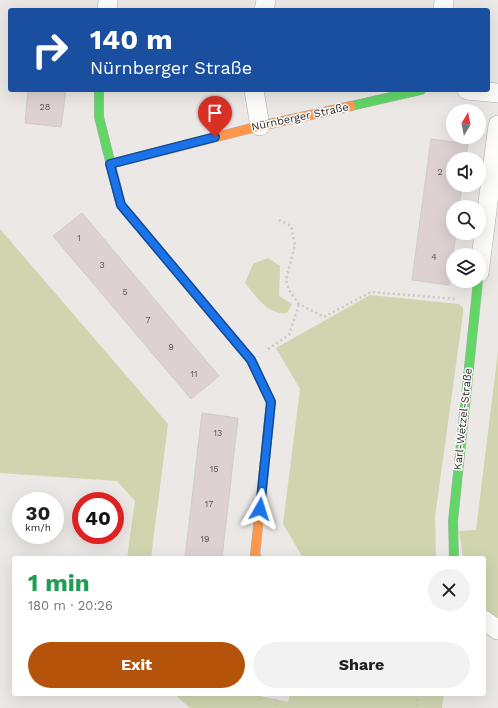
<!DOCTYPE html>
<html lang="en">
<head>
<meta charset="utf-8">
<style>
	:root { --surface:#fff; --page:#f2f2f2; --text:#202124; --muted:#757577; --accent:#b45309 }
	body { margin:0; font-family:"Work Sans",sans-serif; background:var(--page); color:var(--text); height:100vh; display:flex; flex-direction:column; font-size:15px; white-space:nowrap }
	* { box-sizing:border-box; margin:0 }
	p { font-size:13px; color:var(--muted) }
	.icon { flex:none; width:22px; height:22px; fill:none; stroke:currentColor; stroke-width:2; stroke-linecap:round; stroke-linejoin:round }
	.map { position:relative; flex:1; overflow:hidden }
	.details { position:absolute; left:12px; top:556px; width:474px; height:140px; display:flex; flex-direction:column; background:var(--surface); border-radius:4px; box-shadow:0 4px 16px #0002 }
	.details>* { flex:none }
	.banner { position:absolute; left:8px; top:8px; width:482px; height:84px; border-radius:4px; box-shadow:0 4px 16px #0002; background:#1a4fa0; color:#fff; overflow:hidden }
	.needle { width:26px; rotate:10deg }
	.tools { position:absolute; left:446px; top:104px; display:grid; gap:8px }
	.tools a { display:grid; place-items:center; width:40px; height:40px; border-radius:50%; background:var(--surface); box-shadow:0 4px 16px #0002; font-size:20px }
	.speed { position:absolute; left:12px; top:492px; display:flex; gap:8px; font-size:20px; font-weight:700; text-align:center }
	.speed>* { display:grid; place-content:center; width:52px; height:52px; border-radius:50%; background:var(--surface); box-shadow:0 4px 16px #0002; line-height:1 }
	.speed small { font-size:10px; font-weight:400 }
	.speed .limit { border:6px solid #d22; background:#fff; color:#111 }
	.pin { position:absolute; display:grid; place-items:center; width:34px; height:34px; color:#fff; margin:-41px -17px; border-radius:50% 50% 50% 0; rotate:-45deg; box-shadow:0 0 4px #0007 }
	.pin .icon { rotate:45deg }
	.me { position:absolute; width:44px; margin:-22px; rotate:6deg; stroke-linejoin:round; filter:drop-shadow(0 0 3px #0008) }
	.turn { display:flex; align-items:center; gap:14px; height:84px; padding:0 16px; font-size:18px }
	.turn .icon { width:52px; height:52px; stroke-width:2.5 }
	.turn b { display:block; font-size:28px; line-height:34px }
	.round { display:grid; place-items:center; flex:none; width:42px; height:42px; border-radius:21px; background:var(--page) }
	.overview { display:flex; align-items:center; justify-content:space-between; height:68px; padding:0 16px }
	h1 { font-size:24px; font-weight:700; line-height:30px; color:#1e9e55 }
	.primary-button { display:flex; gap:8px; margin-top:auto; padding:8px 16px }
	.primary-button a { flex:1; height:46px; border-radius:24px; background:var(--accent); color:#fff; font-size:16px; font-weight:700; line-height:46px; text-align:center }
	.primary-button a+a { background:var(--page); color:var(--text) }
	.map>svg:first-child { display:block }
	.green { fill:#d0d5b0 }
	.building { fill:#ddd1d1; stroke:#cfcbcb }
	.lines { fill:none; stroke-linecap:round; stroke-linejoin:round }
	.street-casing { stroke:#b2aead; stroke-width:20 }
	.fast-casing { stroke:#b2aead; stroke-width:10 }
	.slow-casing { stroke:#b2aead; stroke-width:10 }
	.path { stroke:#c9c8c7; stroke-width:2.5; stroke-dasharray:2 3; stroke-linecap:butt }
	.street { stroke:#fcfcfb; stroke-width:19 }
	.fast { stroke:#63d668; stroke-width:9 }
	.slow { stroke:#ff974d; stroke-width:9 }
	.route-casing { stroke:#114b97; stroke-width:10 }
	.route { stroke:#1a73e8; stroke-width:7 }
	.labels { text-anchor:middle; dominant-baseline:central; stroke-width:3; stroke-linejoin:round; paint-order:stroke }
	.number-label { font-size:9px; fill:#5c5656 }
	.street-label { font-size:11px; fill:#2e2a29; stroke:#fff }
</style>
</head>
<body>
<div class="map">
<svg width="498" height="708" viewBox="0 0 498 708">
	<rect width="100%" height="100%" fill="#ece8e6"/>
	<path class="green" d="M 0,229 L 168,424 L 151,558 L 127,558 L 135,501 L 117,481 L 0,473 Z
		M 268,258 L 280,266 L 279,296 L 292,304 L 287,313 C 267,315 256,296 245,283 L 253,264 Z
		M 370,295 L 459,304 L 463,308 L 463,314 L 435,517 L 436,558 L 303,558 L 283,524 L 300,389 L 276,348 Z
		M 498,351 L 498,620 L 486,611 L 484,607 L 484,558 L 463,558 L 459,531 L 476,530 Z
		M 174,694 L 251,694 L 288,702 L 290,694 L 444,694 L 442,708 L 190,708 Z"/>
	<path class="building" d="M 28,90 L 66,90 L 61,127 L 25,123 Z
		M 431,139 L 468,144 L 466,159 L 453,159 L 453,185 L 462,185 L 459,207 L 453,207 L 453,233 L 456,233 L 449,285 L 412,280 Z
		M 82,213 L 219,376 L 191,399 L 53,236 Z
		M 202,413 L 238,418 L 222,558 L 185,558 Z"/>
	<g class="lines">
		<g class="street-casing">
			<path id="street" d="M 107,10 L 108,0
				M 264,10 L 266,0
				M 443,10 L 444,0
				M 254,90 L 260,126
				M 467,90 L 498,93
				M 479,273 L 498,125
				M 484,620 L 498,630"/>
		</g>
		<g class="fast-casing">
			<path id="fast" d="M 99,90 L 99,117 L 121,205 L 251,360 L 271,402 L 261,498
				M 351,106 L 421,90
				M 454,558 L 453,521 L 478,281"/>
		</g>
		<g class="slow-casing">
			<path id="slow" d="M 110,164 L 260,126 L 351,106
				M 257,558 L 255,555 L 261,498"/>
		</g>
		<path class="path" d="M 279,220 L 291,226 L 295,245 L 286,280 L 289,290 L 299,304 L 324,317 L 371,292 L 456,299
			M 268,349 L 289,335 L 299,304
			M 274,694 L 277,708
			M 417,694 L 417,708"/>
		<use href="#street" class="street"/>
		<use href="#fast" class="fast"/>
		<use href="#slow" class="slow"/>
	</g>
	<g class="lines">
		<g class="route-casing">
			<path id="route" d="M 215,137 L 110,164 L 121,205 L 251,360 L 271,402 L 260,509"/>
		</g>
		<use href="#route" class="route"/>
	</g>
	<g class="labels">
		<g class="number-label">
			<text x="45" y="107">28</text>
			<text x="440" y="172">2</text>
			<text x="79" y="238">1</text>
			<text x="434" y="257">4</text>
			<text x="102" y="265">3</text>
			<text x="125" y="292">5</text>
			<text x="148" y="320">7</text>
			<text x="171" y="347">9</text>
			<text x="194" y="374">11</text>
			<text x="218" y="433">13</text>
			<text x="214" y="469">15</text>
			<text x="209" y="504">17</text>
			<text x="205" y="539">19</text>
		</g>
		<g class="street-label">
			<text transform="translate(300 117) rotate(-12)">Nürnberger Straße</text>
			<text transform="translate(463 419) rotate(-84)">Karl-Wetzel-Straße</text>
		</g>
	</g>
</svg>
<div class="tools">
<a><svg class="needle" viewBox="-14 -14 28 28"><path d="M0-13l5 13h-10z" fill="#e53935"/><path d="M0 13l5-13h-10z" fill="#757577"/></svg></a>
<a><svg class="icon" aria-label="sound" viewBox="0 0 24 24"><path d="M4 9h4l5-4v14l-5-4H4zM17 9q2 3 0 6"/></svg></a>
<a><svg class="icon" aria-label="search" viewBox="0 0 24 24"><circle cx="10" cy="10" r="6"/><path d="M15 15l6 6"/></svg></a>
<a><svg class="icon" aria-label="layers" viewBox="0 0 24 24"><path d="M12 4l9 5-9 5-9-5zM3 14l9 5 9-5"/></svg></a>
</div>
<div class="speed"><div>30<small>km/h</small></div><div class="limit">40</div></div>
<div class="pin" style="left:215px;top:137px;background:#d93025"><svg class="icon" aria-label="arrive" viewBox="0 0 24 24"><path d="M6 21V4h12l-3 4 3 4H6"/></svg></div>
<svg class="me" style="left:260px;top:509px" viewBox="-20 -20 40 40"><path d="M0-17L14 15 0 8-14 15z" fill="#1a73e8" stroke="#fff" stroke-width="4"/></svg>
<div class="banner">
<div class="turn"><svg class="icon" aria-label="right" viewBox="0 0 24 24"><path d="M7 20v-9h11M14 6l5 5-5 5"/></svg><div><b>140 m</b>Nürnberger Straße</div></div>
</div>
<section class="details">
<div class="overview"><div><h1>1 min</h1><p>180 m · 20:26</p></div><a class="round"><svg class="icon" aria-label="close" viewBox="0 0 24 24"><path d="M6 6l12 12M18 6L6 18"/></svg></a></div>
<div class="primary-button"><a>Exit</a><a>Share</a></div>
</section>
</div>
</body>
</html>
